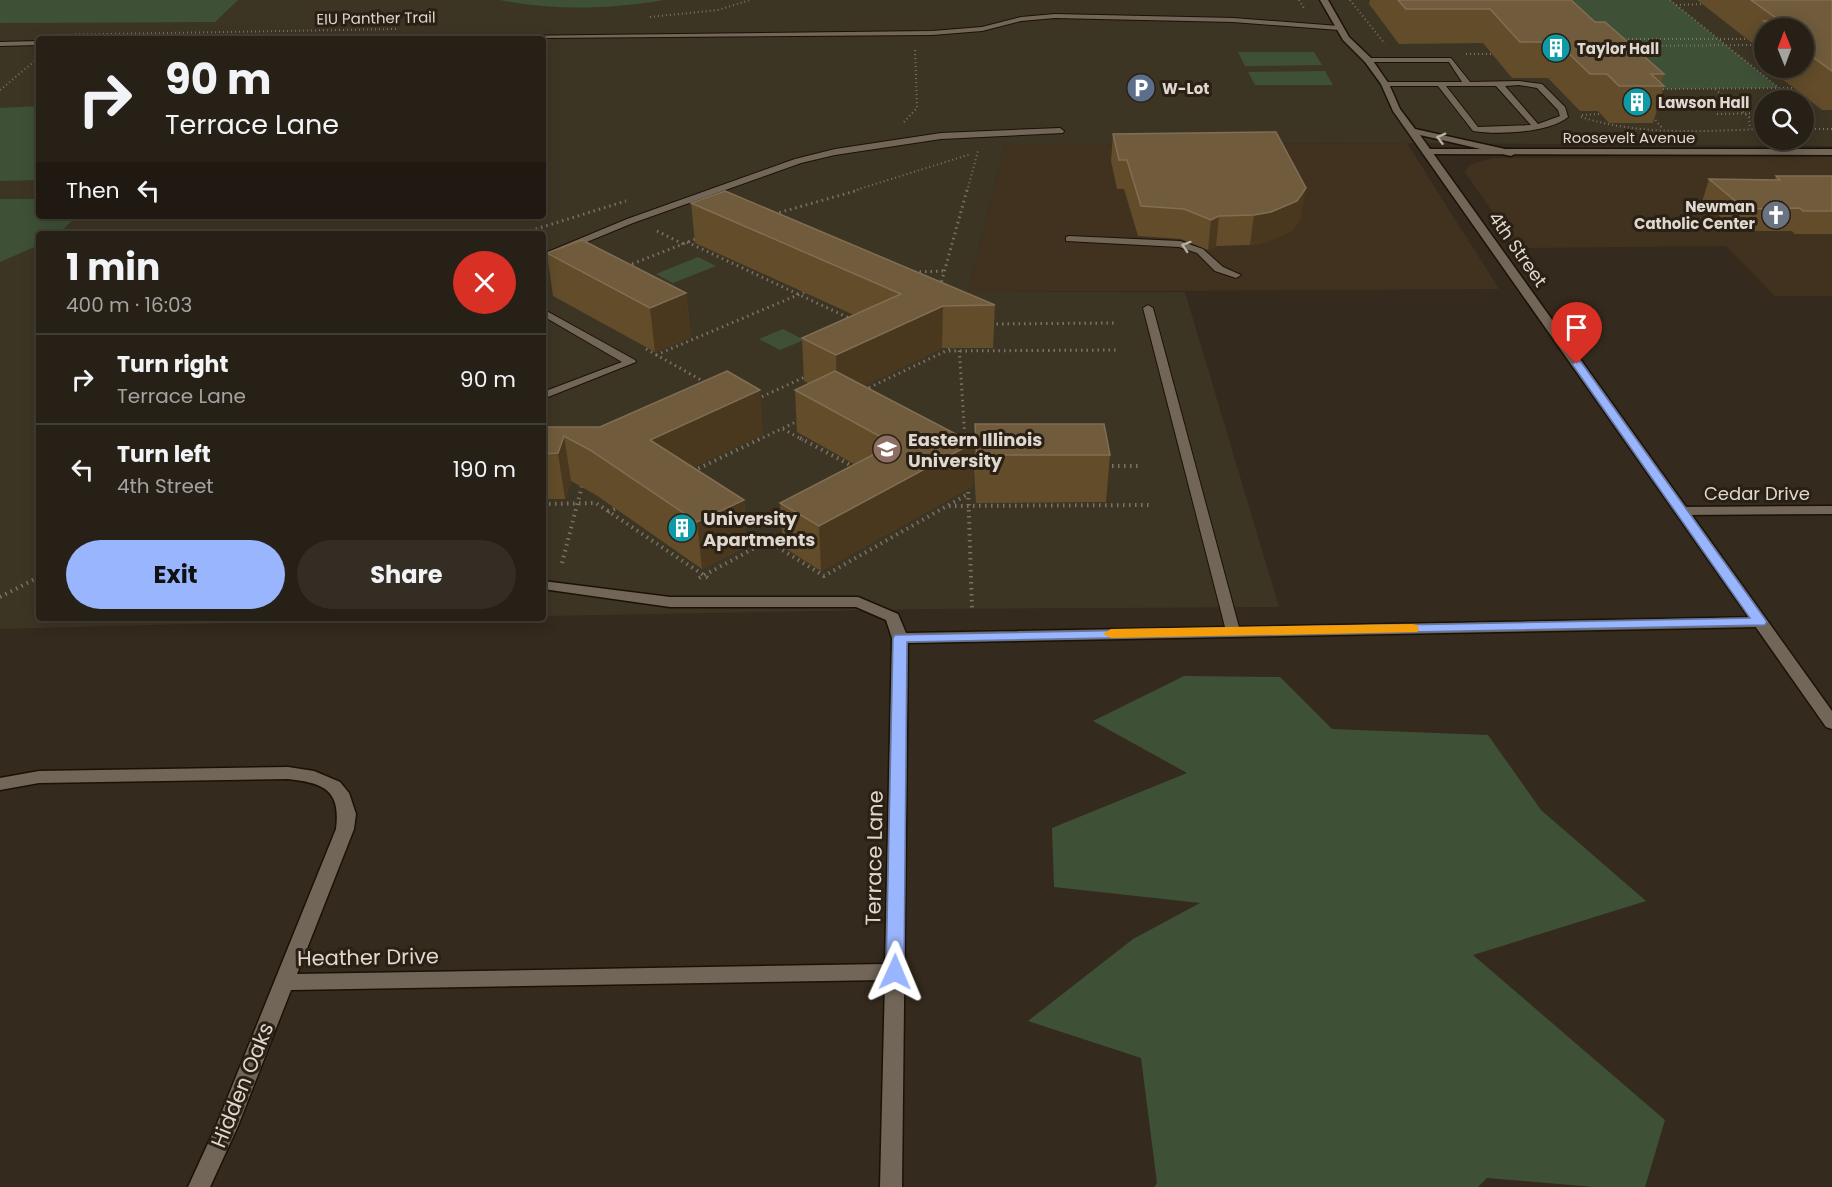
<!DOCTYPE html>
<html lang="en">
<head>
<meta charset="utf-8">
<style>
	:root { --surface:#272016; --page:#332d23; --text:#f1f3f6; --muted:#a4a3a1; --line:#433e35; --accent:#99b5fd }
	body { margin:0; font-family:Poppins,sans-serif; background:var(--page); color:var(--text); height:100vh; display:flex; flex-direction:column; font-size:22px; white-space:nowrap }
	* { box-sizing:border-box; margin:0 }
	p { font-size:20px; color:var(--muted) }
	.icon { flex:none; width:33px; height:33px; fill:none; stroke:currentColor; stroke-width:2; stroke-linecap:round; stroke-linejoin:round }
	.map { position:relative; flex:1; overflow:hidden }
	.drawer { position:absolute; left:36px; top:231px; width:510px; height:390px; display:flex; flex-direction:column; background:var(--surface); border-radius:6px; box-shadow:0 3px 15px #0003,0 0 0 2px var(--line) }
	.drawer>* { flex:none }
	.top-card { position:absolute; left:36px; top:36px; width:510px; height:183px; border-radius:6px; box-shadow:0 3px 15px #0003,0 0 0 2px var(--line); background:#272016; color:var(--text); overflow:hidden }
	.needle { width:39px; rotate:359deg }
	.controls { position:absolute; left:1754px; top:18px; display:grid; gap:12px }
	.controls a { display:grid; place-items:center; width:60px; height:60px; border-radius:50%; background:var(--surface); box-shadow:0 3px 15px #0003,0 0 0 2px var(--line); font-size:30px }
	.pin { position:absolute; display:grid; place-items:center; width:51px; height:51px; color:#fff; margin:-62px -26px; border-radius:50% 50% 50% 0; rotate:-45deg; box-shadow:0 0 6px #0007 }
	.pin .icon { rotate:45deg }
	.me { position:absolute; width:66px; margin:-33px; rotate:1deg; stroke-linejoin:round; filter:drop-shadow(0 0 4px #0008) }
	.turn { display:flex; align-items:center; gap:21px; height:126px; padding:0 30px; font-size:27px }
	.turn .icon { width:78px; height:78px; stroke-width:2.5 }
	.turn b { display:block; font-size:42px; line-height:51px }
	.then { display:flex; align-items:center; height:57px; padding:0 30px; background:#0003; gap:12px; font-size:22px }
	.round { display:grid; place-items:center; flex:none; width:63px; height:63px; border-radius:32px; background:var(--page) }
	.headline { display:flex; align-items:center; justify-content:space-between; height:102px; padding:0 30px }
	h1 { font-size:36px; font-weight:700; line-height:45px }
	.cta { display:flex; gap:12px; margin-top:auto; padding:12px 30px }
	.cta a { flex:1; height:69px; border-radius:36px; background:var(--accent); color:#111; font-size:24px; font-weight:700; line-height:69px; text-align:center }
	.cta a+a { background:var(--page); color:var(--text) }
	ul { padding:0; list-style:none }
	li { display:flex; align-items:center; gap:18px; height:90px; padding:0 30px; border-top:2px solid var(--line) }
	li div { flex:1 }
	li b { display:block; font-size:22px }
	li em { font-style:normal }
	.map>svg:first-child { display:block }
	.built { fill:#40321f }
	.industrial { fill:#3d3524; fill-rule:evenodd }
	.green { fill:#3e5137 }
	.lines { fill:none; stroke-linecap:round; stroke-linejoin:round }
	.service-casing { stroke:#1b1206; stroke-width:2 }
	.minor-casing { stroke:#1b1206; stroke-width:3 }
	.tertiary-casing { stroke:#1b1206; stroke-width:3 }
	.path-far2 { stroke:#7a7267; stroke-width:2; stroke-dasharray:1 3; stroke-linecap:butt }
	.path-far1 { stroke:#7a7267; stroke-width:3; stroke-dasharray:1.5 4; stroke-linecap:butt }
	.path { stroke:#7a7267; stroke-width:4; stroke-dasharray:1.5 4.5; stroke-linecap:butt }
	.service { fill:#726658; fill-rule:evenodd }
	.minor { fill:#726658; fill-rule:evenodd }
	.tertiary { fill:#726658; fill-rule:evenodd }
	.wall { fill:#624c2a }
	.shaded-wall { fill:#4a381e }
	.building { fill:#705b3c; stroke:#816e53; stroke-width:1.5 }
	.oneway { stroke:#b8b0a6 }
	.route { fill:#99b5fd; stroke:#6376a4; stroke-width:1.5 }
	.slow { fill:#f59e0b }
	.labels { text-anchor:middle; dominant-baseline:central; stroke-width:6; stroke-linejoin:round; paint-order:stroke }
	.far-street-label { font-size:15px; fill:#ded8d0; stroke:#2a2013 }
	.far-poi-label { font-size:15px; font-weight:bold; fill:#ded8d0; stroke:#2a2013; text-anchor:start }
	.street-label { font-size:18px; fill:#ded8d0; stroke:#2a2013 }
	.poi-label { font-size:18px; font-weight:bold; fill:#ded8d0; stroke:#2a2013; text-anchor:start }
	.near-street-label { font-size:21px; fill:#ded8d0; stroke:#2a2013 }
</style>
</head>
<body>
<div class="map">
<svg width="1832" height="1187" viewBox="0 0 1832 1187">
	<rect width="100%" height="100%" fill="#342a1d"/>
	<path class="built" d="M 1407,143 L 1499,289 L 968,292 L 1005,145 Z
		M 1832,157 L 1832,296 L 1775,296 L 1726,246 L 1517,248 L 1465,172 L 1469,165 L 1492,158 Z"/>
	<path class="industrial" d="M 0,0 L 1832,0 L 1832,146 L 1407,143 L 1005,145 L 968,292 L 1185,292 L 1279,607 L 928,609 L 543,616 L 543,234 L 39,234 L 39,618 L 410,618 L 0,629 ZM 1764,28 L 1803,28 L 1803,68 L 1764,68 ZM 39,39 L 543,39 L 543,216 L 39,216 ZM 1764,100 L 1803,100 L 1803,140 L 1764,140 Z"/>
	<path class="green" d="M 0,0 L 238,0 L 215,22 L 0,23 Z
		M 500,0 L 664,0 C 610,9 554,11 500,0 Z
		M 1553,0 L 1670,0 L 1779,88 L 1651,89 Z
		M 1238,52 L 1314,52 L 1322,65 L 1245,66 Z
		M 1325,71 L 1333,85 L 1255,85 L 1248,72 Z
		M 39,106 L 39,180 L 0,181 L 0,108 Z
		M 0,199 L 39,199 L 39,216 L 77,216 L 58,234 L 39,234 L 39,245 L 0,262 Z
		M 698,257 L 716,266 L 673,283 L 656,274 Z
		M 783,329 L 804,340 L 780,350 L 759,339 Z
		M 1184,676 L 1280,677 L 1332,729 L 1488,735 L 1541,810 L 1646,901 L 1473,955 L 1665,1120 L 1645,1187 L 1594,1187 L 1487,1178 L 1478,1187 L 1154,1187 L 1157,1183 L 1141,1058 L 1028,1021 L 1133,939 L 1200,903 L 1054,887 L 1052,828 L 1187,773 L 1093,721 Z"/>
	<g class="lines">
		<g class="service-casing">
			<path id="service" d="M 1055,14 L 1233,18 L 1339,26 L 1343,28 L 1339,30 L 1233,22 L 1055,18 L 1021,21 L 982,31 L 932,35 L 407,39 L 411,37 L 932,31 L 982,27 L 1021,17 Z
				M 39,41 L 39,45 L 0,46 L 0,42 Z
				M 1368,58 L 1451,58 L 1470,82 L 1519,81 L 1542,84 L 1565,107 L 1568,117 C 1549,133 1497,135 1473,131 L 1438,86 L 1385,86 L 1381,84 L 1385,82 L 1462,82 L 1449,62 L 1365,62 L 1364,60 ZM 1519,85 L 1537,88 L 1558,110 L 1560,116 L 1538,124 L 1505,86 ZM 1446,86 L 1496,86 L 1531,125 L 1478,127 Z
				M 1060,128 L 1064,131 L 1063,133 L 941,139 L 835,155 L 801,163 L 633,223 L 543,260 L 543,254 L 627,219 L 795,159 L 835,149 L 941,133 Z
				M 1069,236 L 1180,241 L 1203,249 L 1223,267 L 1241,275 L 1236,278 L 1215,271 L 1197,253 L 1179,247 L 1066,241 L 1066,237 Z
				M 1148,305 L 1153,308 L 1240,631 L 1238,634 L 1233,635 L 1226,631 L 1143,308 Z
				M 543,309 L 635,360 L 636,362 L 543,399 L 543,392 L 622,362 L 543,316 Z"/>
		</g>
		<g class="minor-casing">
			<path id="minor" d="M 1427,149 L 1832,149 L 1832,155 L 1424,154 L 1424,150 Z
				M 1832,506 L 1832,514 L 1682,515 L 1675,511 L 1682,507 Z
				M 543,581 L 670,597 L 858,597 L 898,614 L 906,633 L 1760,617 L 1768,622 L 1760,627 L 908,643 L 902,1187 L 880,1187 L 885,980 L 291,990 L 238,1126 L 210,1187 L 188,1187 L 216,1126 L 336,829 C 341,790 324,783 288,779 L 39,783 L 0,790 L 0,778 L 39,771 L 288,767 L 314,771 L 340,782 L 349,793 L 356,814 L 354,829 L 297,974 L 885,964 L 892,638 L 886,620 L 856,607 L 670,607 L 543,589 Z"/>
		</g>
		<g class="tertiary-casing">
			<path id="tertiary" d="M 1320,0 L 1328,0 L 1349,37 L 1371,58 L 1389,84 L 1400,109 L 1415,129 L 1514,151 L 1516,153 L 1511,156 L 1420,135 L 1832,711 L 1832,729 L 1826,727 L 1393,111 L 1381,84 L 1365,62 L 1343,40 Z"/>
		</g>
		<path class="path-far2" d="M 1299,0 L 1305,10
			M 1350,0 L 1385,44
			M 1670,0 L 1779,88
			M 1676,5 L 1708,4
			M 650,17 L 718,10 L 750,0
			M 51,35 L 397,29
			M 1620,39 L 1746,39
			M 1630,46 L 1755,45
			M 1466,54 L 1494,54
			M 1659,89 L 1799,88
			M 1715,89 L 1749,117 L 1750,129
			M 0,90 L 36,60
			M 1717,114 L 1764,113
			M 1582,115 L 1600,114
			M 1581,117 C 1641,136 1702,131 1764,129
			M 1653,117 L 1663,129
			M 1749,117 L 1764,124
			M 904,122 L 917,108 L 915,48
			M 1803,129 L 1832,129
			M 853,191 L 971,154
			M 967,191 L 978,151"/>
		<path class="path-far1" d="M 774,214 L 859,190
			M 657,231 L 683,244
			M 520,234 L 626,201
			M 687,242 L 851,319
			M 627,266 L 698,238
			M 914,272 L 945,271
			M 940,287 L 967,190
			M 991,324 L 1114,323
			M 959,345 L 965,440
			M 646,349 L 708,384
			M 949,351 L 1117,350
			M 656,355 L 807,291
			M 864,390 L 954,347
			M 757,399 L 807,376
			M 783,429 L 803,440
			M 758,440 L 800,420"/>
		<path class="path" d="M 800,438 L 856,468
			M 965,438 L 965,443
			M 1106,466 L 1141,466
			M 693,471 L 762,438
			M 968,486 L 972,609
			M 543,504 L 596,503 L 708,578
			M 949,506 L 1149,505
			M 608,512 L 619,507
			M 760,545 L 774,545 L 824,576 L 968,494
			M 774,545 L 786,538
			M 562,563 L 583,482
			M 699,578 L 760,545 L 743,534
			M 0,597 L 39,577"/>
		<use href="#service" class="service"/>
		<use href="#minor" class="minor"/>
		<use href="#tertiary" class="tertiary"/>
	</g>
	<path class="wall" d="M 1370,0 L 1571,0 L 1595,22 L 1664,74 L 1661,83 L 1664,86 L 1653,123 L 1609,123 L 1598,111 L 1580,111 L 1548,78 L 1512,78 L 1483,43 L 1399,44 L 1369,4 Z
		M 1697,0 L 1832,0 L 1832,110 L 1822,110 L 1768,68 L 1803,68 L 1803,28 L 1764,28 L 1764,65 L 1753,56 L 1756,46 Z
		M 1113,134 L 1301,217 L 1293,230 L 1267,242 L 1250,245 L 1216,246 L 1208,250 L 1181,239 L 1138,236 L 1124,189 L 1117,189 L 1111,161 Z
		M 1776,176 L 1832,176 L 1832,234 L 1795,234 L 1792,231 L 1738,231 L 1702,202 L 1709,179 L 1775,180 Z
		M 691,203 L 995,305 L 993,348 L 942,348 L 863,386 L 973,443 L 972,486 L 821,571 L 783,547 L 780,503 L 854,464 L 797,432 L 795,390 L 808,383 L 804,381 L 802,338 L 854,315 L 695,243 Z
		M 547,253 L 686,293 L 691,337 L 655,352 L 553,296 Z
		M 975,424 L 1110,455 L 1106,502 L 976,503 L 974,471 Z
		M 543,427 L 763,434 L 693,467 L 744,500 L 747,546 L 702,569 L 596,495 L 571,481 L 565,499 L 543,499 Z"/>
	<path class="shaded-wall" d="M 1306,188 L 1301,217 L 1293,230 L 1267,242 L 1250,245 L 1254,215 Z
		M 1219,216 L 1216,246 L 1208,250 L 1211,220 Z
		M 686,293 L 691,337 L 655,352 L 650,308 Z
		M 943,306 L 942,348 L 837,399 L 836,355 Z
		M 760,390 L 763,434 L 656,485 L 650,440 Z
		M 564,436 L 571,481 L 565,499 L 558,453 Z
		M 973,443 L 972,486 L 821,571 L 819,526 Z
		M 744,500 L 747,546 L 702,569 L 697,522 Z"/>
	<path class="building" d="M 1398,0 L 1571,0 L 1595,22 L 1605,22 L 1664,74 L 1651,74 L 1664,86 L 1619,86 L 1607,74 L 1590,74 L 1557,42 L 1520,42 L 1490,9 L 1406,9 Z
		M 1751,0 L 1832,0 L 1832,71 L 1803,50 L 1803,28 L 1774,28 L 1764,21 L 1780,21 Z
		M 1276,132 L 1306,188 L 1297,201 L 1271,212 L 1254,215 L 1219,216 L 1211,220 L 1184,209 L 1141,206 L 1127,160 L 1119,160 L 1113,134 Z
		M 1776,176 L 1832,176 L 1832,211 L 1803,211 L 1800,208 L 1745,209 L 1709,179 L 1780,180 Z
		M 725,191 L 995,305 L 943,306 L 836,355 L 802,338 L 901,294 L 691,203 Z
		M 582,240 L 686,293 L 650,308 L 547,253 Z
		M 727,371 L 760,390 L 650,440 L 744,500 L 697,522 L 590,450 L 564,436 L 558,453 L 543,454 L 543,427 L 600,427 Z
		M 835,371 L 973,443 L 819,526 L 780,503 L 894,444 L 795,390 Z
		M 975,424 L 1104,424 L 1110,455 L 977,455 Z"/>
	<defs><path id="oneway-chevron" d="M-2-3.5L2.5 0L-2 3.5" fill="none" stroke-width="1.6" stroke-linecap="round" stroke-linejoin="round" transform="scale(1.5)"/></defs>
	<g class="oneway">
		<use href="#oneway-chevron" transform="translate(1441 138) rotate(-165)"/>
		<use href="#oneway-chevron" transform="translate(1186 246) rotate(-162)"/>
	</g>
	<path class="route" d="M 1577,361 L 1581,362 L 1765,619 L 1767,622 L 1765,625 L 907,642 L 904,972 L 901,977 L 895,979 L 888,977 L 886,972 L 893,638 L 895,635 L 1750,618 L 1572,364 Z"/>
	<path class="slow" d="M 1412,624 L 1417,625 L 1419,629 L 1417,632 L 1111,638 L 1103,634 L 1111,629 Z"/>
	<defs>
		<g id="building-disc" transform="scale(1.5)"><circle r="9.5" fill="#0f9aa8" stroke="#2a2013"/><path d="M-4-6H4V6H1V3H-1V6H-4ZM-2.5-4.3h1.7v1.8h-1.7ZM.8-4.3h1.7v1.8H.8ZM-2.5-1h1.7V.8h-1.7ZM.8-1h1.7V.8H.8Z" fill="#fff"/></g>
		<g id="parking-disc" transform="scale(1.5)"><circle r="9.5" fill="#5c6f8a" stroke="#2a2013"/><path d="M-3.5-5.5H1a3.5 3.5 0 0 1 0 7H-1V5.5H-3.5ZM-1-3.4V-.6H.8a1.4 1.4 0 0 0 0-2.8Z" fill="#fff"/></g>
		<g id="church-disc" transform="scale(1.5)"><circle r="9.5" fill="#6b7280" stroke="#2a2013"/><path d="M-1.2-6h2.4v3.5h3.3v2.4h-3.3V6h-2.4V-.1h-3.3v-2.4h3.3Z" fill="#fff"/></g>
		<g id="university-disc" transform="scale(1.5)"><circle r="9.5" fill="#8d6e63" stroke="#2a2013"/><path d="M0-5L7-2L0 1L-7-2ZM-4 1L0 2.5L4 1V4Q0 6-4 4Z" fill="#fff"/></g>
	</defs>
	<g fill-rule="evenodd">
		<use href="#building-disc" x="1556" y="48"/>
		<use href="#parking-disc" x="1141" y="88"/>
		<use href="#building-disc" x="1637" y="102"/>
		<use href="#church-disc" x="1776" y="215"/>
		<use href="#university-disc" x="887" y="449"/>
		<use href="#building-disc" x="682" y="528"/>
	</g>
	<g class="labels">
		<g class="far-street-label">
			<text transform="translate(376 18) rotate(-1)">EIU Panther Trail</text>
			<text x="1629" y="137">Roosevelt Avenue</text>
		</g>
		<g class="far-poi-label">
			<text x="1577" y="48">Taylor Hall</text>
			<text x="1162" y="88">W-Lot</text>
			<text x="1658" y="102">Lawson Hall</text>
			<text x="1755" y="206" text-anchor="end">Newman<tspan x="1755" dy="17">Catholic Center</tspan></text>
		</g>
		<g class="street-label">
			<text transform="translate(1518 249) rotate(55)">4th Street</text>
			<text x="1757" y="493">Cedar Drive</text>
		</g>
		<g class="poi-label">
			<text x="908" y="439">Eastern Illinois<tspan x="908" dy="21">University</tspan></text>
			<text x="703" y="518">University<tspan x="703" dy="21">Apartments</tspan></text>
		</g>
		<g class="near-street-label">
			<text transform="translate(874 858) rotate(-89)">Terrace Lane</text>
			<text transform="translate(368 957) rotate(-1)">Heather Drive</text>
			<text transform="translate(242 1085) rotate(-68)">Hidden Oaks</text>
		</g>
	</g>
</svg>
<div class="controls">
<a><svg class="needle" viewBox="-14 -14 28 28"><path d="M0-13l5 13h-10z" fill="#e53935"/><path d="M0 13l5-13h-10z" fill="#a4a3a1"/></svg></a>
<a><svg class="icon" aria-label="search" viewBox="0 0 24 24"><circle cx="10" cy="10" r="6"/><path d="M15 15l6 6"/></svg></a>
</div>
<div class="pin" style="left:1577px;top:364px;background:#d93025"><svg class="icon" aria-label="arrive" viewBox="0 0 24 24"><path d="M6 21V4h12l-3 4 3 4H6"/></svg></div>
<svg class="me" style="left:895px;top:972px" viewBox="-20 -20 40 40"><path d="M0-17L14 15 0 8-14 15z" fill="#99b5fd" stroke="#fff" stroke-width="4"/></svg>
<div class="top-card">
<div class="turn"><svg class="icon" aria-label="right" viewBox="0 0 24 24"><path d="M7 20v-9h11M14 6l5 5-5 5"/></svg><div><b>90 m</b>Terrace Lane</div></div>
<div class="then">Then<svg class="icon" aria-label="left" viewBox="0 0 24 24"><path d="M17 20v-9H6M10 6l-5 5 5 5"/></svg></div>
</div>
<section class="drawer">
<div class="headline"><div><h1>1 min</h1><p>400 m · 16:03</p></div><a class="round" style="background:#d93025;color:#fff"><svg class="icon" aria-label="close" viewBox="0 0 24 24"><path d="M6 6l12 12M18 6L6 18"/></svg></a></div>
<ul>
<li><svg class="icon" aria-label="right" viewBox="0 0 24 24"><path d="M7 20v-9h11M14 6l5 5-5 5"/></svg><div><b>Turn right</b><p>Terrace Lane</p></div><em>90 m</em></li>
<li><svg class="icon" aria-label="left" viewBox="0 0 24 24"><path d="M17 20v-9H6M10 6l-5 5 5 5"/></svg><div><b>Turn left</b><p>4th Street</p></div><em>190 m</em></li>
</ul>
<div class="cta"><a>Exit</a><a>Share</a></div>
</section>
</div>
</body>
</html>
